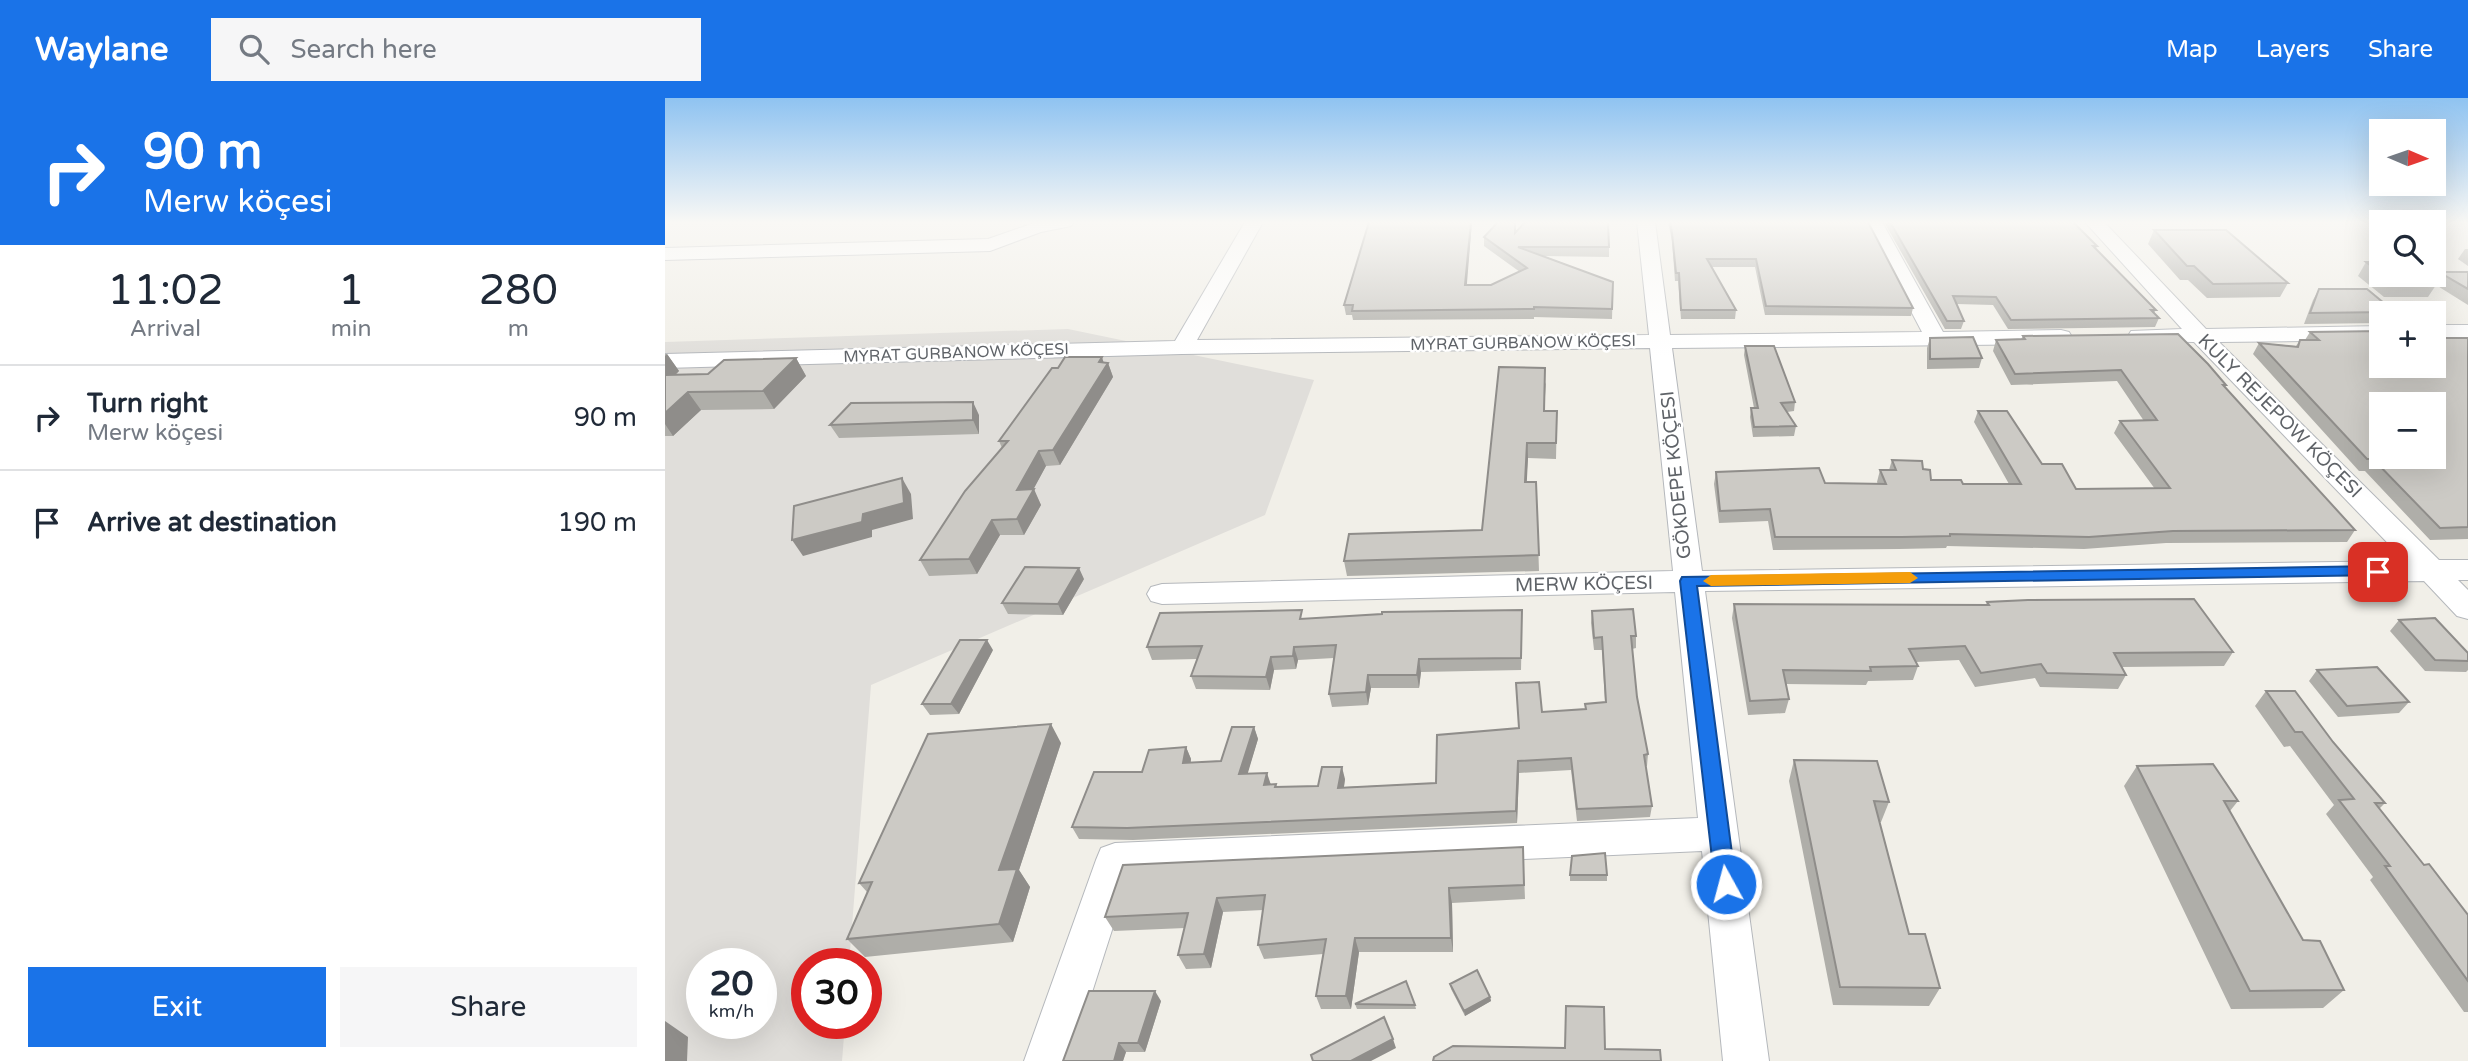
<!DOCTYPE html>
<html lang="en">
<head>
<meta charset="utf-8">
<style>
	:root { --surface:#fff; --page:#f6f6f7; --text:#1f2937; --muted:#747a83; --line:#e0e1e3; --accent:#1a73e8 }
	body { margin:0; font-family:"Varela Round",sans-serif; background:var(--page); color:var(--text); height:100vh; display:flex; flex-direction:column; font-size:26px; white-space:nowrap }
	* { box-sizing:border-box; margin:0 }
	p { font-size:23px; color:var(--muted) }
	.icon { flex:none; width:38px; height:38px; fill:none; stroke:currentColor; stroke-width:2; stroke-linecap:round; stroke-linejoin:round }
	.map { position:relative; flex:1; overflow:hidden }
	.sheet { display:flex; flex-direction:column; background:var(--surface); width:665px }
	.sheet>* { flex:none }
	.top-card { background:#1a73e8; color:#fff; overflow:hidden }
	.needle { width:46px; rotate:92deg }
	.tools { position:absolute; left:1704px; top:21px; display:grid; gap:14px }
	.tools a { display:grid; place-items:center; width:77px; height:77px; border-radius:0px; background:var(--surface); box-shadow:0 7px 28px #0002; font-size:35px }
	.speed { position:absolute; left:21px; top:850px; display:flex; gap:14px; font-size:35px; font-weight:700; text-align:center }
	.speed>* { display:grid; place-content:center; width:91px; height:91px; border-radius:50%; background:var(--surface); box-shadow:0 7px 28px #0002; line-height:1 }
	.speed small { font-size:18px; font-weight:400 }
	.speed .limit { border:10px solid #d22; background:#fff; color:#111 }
	.pin { position:absolute; display:grid; place-items:center; width:60px; height:60px; color:#fff; margin:-30px; border-radius:14px; box-shadow:0 4px 10px #0006 }
	.me { position:absolute; width:77px; margin:-38px; rotate:353deg; stroke-linejoin:round; filter:drop-shadow(0 0 5px #0008) }
	.turn { display:flex; align-items:center; gap:24px; height:147px; padding:0 28px; font-size:32px }
	.turn .icon { width:91px; height:91px; stroke-width:2.5 }
	.turn b { display:block; font-size:49px; line-height:60px }
	.eta { display:flex; justify-content:space-evenly; align-items:center; height:119px; text-align:center }
	.eta b { font-size:42px; font-weight:600; line-height:49px }
	.cta { display:flex; gap:14px; margin-top:auto; padding:14px 28px }
	.cta a { flex:1; height:80px; border-radius:0px; background:var(--accent); color:#fff; font-size:28px; font-weight:600; line-height:80px; text-align:center }
	.cta a+a { background:var(--page); color:var(--text) }
	ul { padding:0; list-style:none }
	li { display:flex; align-items:center; gap:21px; height:105px; padding:0 28px; border-top:2px solid var(--line) }
	li div { flex:1 }
	li b { display:block; font-size:26px }
	li em { font-style:normal }
	header { display:flex; align-items:center; gap:42px; box-sizing:border-box; height:98px; padding:0 35px; background:var(--accent); color:#fff }
	header strong { font-size:33px }
	nav { display:flex; gap:38px; margin-inline-start:auto; font-size:24px }
	.search { width:490px; height:63px; background:var(--page); display:flex; align-items:center; gap:18px; box-sizing:border-box; padding:0 24px; border-radius:0px; color:var(--muted); font-size:26px }
	main { display:flex; flex:1; min-height:0 }
	.map>svg:first-child { display:block }
	.industrial { fill:#e0deda; fill-rule:evenodd }
	.lines { fill:none; stroke-linecap:round; stroke-linejoin:round }
	.minor-casing { stroke:#b5b8bc; stroke-width:2 }
	.minor { fill:#fff; fill-rule:evenodd }
	.wall { fill:#afaea9 }
	.shaded-wall { fill:#8f8d8a }
	.building { fill:#cccac5; stroke:#8f8d8a; stroke-width:2; fill-rule:evenodd }
	.route { fill:#1a73e8; stroke:#114b97; stroke-width:2 }
	.slow { fill:#f59e0b }
	.labels { text-anchor:middle; dominant-baseline:central; stroke-width:5; stroke-linejoin:round; paint-order:stroke }
	.far-street-label { font-size:16px; fill:#5f6368; stroke:#fff }
	.street-label { font-size:19px; fill:#5f6368; stroke:#fff }
</style>
</head>
<body>
<header>
<strong>Waylane</strong>
<div class="search"><svg class="icon" aria-label="search" viewBox="0 0 24 24"><circle cx="10" cy="10" r="6"/><path d="M15 15l6 6"/></svg>Search here</div>
<nav><a>Map</a><a>Layers</a><a>Share</a></nav>
</header>
<main>
<section class="sheet">
<div class="top-card">
<div class="turn"><svg class="icon" aria-label="right" viewBox="0 0 24 24"><path d="M7 20v-9h11M14 6l5 5-5 5"/></svg><div><b>90 m</b>Merw köçesi</div></div>
</div>
<div class="eta">
<div><b>11:02</b><p>Arrival</p></div>
<div><b>1</b><p>min</p></div>
<div><b>280</b><p>m</p></div>
</div>
<ul>
<li><svg class="icon" aria-label="right" viewBox="0 0 24 24"><path d="M7 20v-9h11M14 6l5 5-5 5"/></svg><div><b>Turn right</b><p>Merw köçesi</p></div><em>90 m</em></li>
<li><svg class="icon" aria-label="arrive" viewBox="0 0 24 24"><path d="M6 21V4h12l-3 4 3 4H6"/></svg><div><b>Arrive at destination</b></div><em>190 m</em></li>
</ul>
<div class="cta"><a>Exit</a><a>Share</a></div>
</section>
<div class="map">
<svg width="1803" height="963" viewBox="0 0 1803 963">
	<rect width="100%" height="100%" fill="#f1efe8"/>
	<path class="industrial" d="M 403,231 L 649,282 L 600,417 L 206,587 L 184,866 L 142,866 L 142,926 L 180,926 L 177,963 L 0,963 L 0,244 ZM 37,866 L 96,866 L 96,926 L 37,926 Z"/>
	<g class="lines">
		<g class="minor-casing">
			<path id="minor" d="M 372,124 L 409,124 L 406,128 L 376,134 L 325,153 L 0,162 L 0,150 L 323,141 Z
				M 580,124 L 598,124 L 532,242 L 984,237 L 972,124 L 990,124 L 1005,237 L 1257,234 L 1199,124 L 1217,124 L 1278,234 L 1396,232 L 1404,234 L 1407,239 L 1404,244 L 1396,246 L 1007,250 L 1037,473 L 1740,463 L 1529,244 L 1466,243 L 1463,238 L 1466,233 L 1517,231 L 1420,124 L 1439,124 L 1541,231 L 1717,228 L 1717,242 L 1554,244 L 1774,462 L 1803,462 L 1803,482 L 1793,482 L 1803,492 L 1803,521 L 1792,518 L 1759,483 L 1040,493 L 1104,963 L 1058,963 L 1037,753 L 464,779 L 405,963 L 359,963 L 431,762 L 436,750 L 450,745 L 1033,720 L 1010,494 L 497,506 L 486,503 L 482,496 L 486,489 L 497,486 L 1008,473 L 985,250 L 517,256 L 0,270 L 0,256 L 510,243 Z
				M 1769,227 L 1803,227 L 1803,241 L 1769,241 Z"/>
		</g>
		<use href="#minor" class="minor"/>
	</g>
	<path class="wall" d="M 1003,124 L 1203,124 L 1248,210 L 1246,218 L 1100,217 L 1090,169 L 1046,169 L 1071,212 L 1070,221 L 1016,221 L 1013,183 L 1010,183 L 1007,143 Z
		M 1219,124 L 1408,124 L 1432,148 L 1431,151 L 1491,212 L 1489,215 L 1494,220 L 1490,229 L 1343,231 L 1328,207 L 1292,206 L 1299,223 L 1296,231 L 1280,231 Z
		M 1489,132 L 1623,185 L 1615,199 L 1542,200 L 1523,182 L 1515,182 L 1483,146 Z
		M 851,134 L 944,149 L 944,159 L 879,158 L 948,184 L 947,221 L 869,219 L 869,221 L 688,222 L 687,217 L 681,217 L 679,207 L 802,187 L 826,187 L 855,174 L 819,148 L 819,139 Z
		M 1800,151 L 1803,151 L 1803,168 L 1793,161 Z
		M 1701,164 L 1769,183 L 1774,174 L 1803,174 L 1803,207 L 1771,187 L 1763,199 L 1719,199 L 1693,178 Z
		M 1654,191 L 1731,215 L 1717,215 L 1717,225 L 1639,226 L 1648,202 Z
		M 1645,234 L 1717,268 L 1803,240 L 1803,441 L 1765,442 L 1700,373 L 1694,373 L 1588,256 L 1594,245 L 1631,248 L 1635,242 L 1640,242 Z
		M 1358,238 L 1561,287 L 1560,289 L 1690,432 L 1682,444 L 1501,445 L 1419,451 L 1282,448 L 1281,450 L 1234,451 L 1108,452 L 1103,423 L 1054,425 L 1049,386 L 1051,374 L 1160,385 L 1213,386 L 1212,384 L 1215,372 L 1224,372 L 1227,362 L 1258,371 L 1266,382 L 1298,386 L 1344,386 L 1309,324 L 1313,313 L 1377,366 L 1411,391 L 1490,391 L 1449,335 L 1455,323 L 1479,323 L 1452,283 L 1346,287 L 1328,253 L 1331,242 L 1356,241 Z
		M 1265,240 L 1317,260 L 1314,270 L 1262,271 L 1262,250 Z
		M 1080,248 L 1130,304 L 1129,313 L 1122,314 L 1131,328 L 1129,338 L 1088,339 L 1085,319 L 1086,310 L 1089,310 L 1079,257 Z
		M 0,256 L 2,256 L 14,273 L 11,277 L 43,276 L 131,260 L 141,278 L 109,311 L 36,312 L 8,338 L 0,338 Z
		M 439,264 L 443,265 L 448,279 L 395,367 L 381,368 L 368,391 L 376,407 L 359,437 L 335,437 L 312,476 L 264,478 L 255,462 L 337,350 L 334,343 L 393,270 Z
		M 881,284 L 879,313 L 892,313 L 891,361 L 863,360 L 861,384 L 871,384 L 874,473 L 682,478 L 679,463 L 817,432 Z
		M 314,317 L 314,336 L 174,340 L 165,327 Z
		M 419,481 L 398,517 L 343,516 L 337,505 Z
		M 1322,504 L 1568,554 L 1559,568 L 1457,569 L 1461,577 L 1453,591 L 1375,589 L 1370,580 L 1310,589 L 1294,562 L 1251,564 L 1253,568 L 1248,582 L 1203,583 L 1201,587 L 1120,586 L 1124,601 L 1120,615 L 1083,617 L 1067,520 L 1069,506 L 1321,507 Z
		M 927,513 L 971,538 L 971,550 L 967,551 L 972,599 L 983,656 L 982,668 L 981,668 L 987,708 L 985,719 L 912,723 L 906,672 L 854,675 L 852,725 L 468,742 L 414,741 L 407,729 L 477,674 L 521,649 L 526,661 L 526,665 L 556,663 L 589,629 L 593,641 L 582,676 L 606,686 L 611,686 L 612,689 L 653,688 L 680,681 L 679,689 L 771,685 L 877,614 L 920,611 L 920,606 L 940,604 L 937,552 L 929,552 L 926,525 Z
		M 639,521 L 857,525 L 856,572 L 756,574 L 754,590 L 706,590 L 703,607 L 667,609 L 664,596 L 669,560 L 633,562 L 631,571 L 609,572 L 605,592 L 531,591 L 526,578 L 532,561 L 487,562 L 482,549 Z
		M 1734,522 L 1803,555 L 1803,572 L 1801,574 L 1760,573 L 1725,533 Z
		M 328,552 L 294,616 L 265,617 L 257,606 Z
		M 1652,572 L 1744,604 L 1734,615 L 1673,619 L 1644,583 Z
		M 1601,593 L 1668,644 L 1720,705 L 1714,711 L 1759,767 L 1803,817 L 1803,914 L 1799,914 L 1705,782 L 1708,779 L 1661,716 L 1669,707 L 1625,648 L 1619,649 L 1590,608 Z
		M 396,645 L 354,772 L 365,789 L 348,844 L 200,859 L 182,841 L 202,794 L 194,785 Z
		M 1129,662 L 1224,704 L 1216,724 L 1214,724 L 1244,836 L 1275,890 L 1264,908 L 1168,907 L 1124,683 Z
		M 1472,668 L 1573,703 L 1565,713 L 1638,842 L 1679,892 L 1658,910 L 1566,911 L 1459,688 Z
		M 858,749 L 860,801 L 787,805 L 788,854 L 694,854 L 686,911 L 656,911 L 651,898 L 658,856 L 599,861 L 593,847 L 598,812 L 558,814 L 546,870 L 521,871 L 513,857 L 520,830 L 449,833 L 440,819 Z
		M 905,777 L 942,777 L 942,783 L 905,783 Z
		M 785,886 L 825,899 L 826,903 L 800,918 L 786,891 Z
		M 496,903 L 480,954 L 461,954 L 458,963 L 398,963 Z
		M 690,906 L 750,907 L 751,911 L 692,911 Z"/>
	<path class="shaded-wall" d="M 806,124 L 807,124 L 801,197 L 800,187 Z
		M 2,256 L 14,273 L 0,286 L 0,258 Z
		M 437,259 L 440,269 L 443,265 L 448,279 L 395,367 L 388,352 Z
		M 131,260 L 141,278 L 109,311 L 98,293 Z
		M 23,294 L 36,312 L 8,338 L 0,326 L 0,315 Z
		M 308,304 L 314,317 L 314,336 L 308,322 Z
		M 862,345 L 863,360 L 861,400 L 860,384 Z
		M 374,353 L 381,368 L 360,407 L 352,392 Z
		M 237,380 L 246,396 L 248,421 L 207,432 L 207,439 L 138,458 L 127,442 L 198,416 Z
		M 369,391 L 376,407 L 359,437 L 352,421 Z
		M 327,422 L 335,437 L 312,476 L 304,461 Z
		M 414,470 L 419,481 L 398,517 L 393,506 Z
		M 322,542 L 328,552 L 294,616 L 286,606 Z
		M 629,549 L 633,562 L 631,571 L 628,558 Z
		M 606,559 L 609,572 L 605,592 L 601,579 Z
		M 754,561 L 756,574 L 754,590 L 752,577 Z
		M 703,577 L 706,590 L 703,607 L 701,594 Z
		M 386,626 L 396,645 L 354,772 L 365,789 L 348,844 L 334,826 L 334,772 Z
		M 589,629 L 593,641 L 579,688 L 574,676 Z
		M 521,649 L 526,661 L 523,677 L 518,665 Z
		M 853,663 L 854,675 L 852,725 L 851,713 Z
		M 677,669 L 680,681 L 677,702 L 673,690 Z
		M 602,675 L 606,687 L 599,687 Z
		M 784,790 L 787,805 L 788,854 L 786,840 Z
		M 552,800 L 558,814 L 546,870 L 539,856 Z
		M 690,840 L 694,854 L 686,911 L 681,898 Z
		M 490,893 L 496,903 L 480,954 L 473,945 Z
		M 825,899 L 826,903 L 800,918 L 799,913 Z
		M 0,923 L 23,939 L 22,963 L 0,963 Z
		M 728,941 L 731,950 L 706,963 L 686,963 Z
		M 454,945 L 461,954 L 458,963 L 449,963 Z"/>
	<path class="building" d="M 704,124 L 806,124 L 800,187 L 826,187 L 862,170 L 819,139 L 833,124 L 850,124 L 850,135 L 860,124 L 943,124 L 944,149 L 853,149 L 948,184 L 947,211 L 869,209 L 869,211 L 687,213 L 688,207 L 679,207 Z
		M 1005,124 L 1203,124 L 1248,210 L 1101,208 L 1091,161 L 1042,161 L 1071,212 L 1016,212 L 1014,175 L 1011,175 L 1007,135 Z
		M 1225,124 L 1408,124 L 1432,148 L 1428,148 L 1491,212 L 1486,212 L 1494,220 L 1346,222 L 1331,199 L 1288,198 L 1299,223 L 1282,223 Z
		M 1489,132 L 1561,132 L 1623,185 L 1548,186 L 1529,168 L 1522,168 Z
		M 1701,164 L 1717,164 L 1717,177 Z
		M 1774,174 L 1803,174 L 1803,191 Z
		M 1717,177 L 1760,177 L 1772,185 L 1728,185 Z
		M 1654,191 L 1702,191 L 1731,215 L 1724,214 L 1645,215 Z
		M 1717,233 L 1717,268 L 1769,268 L 1769,240 L 1803,240 L 1803,429 L 1775,430 L 1708,361 L 1702,361 L 1594,245 L 1633,249 L 1635,242 L 1654,242 L 1645,234 ZM 1717,306 L 1769,306 L 1769,359 L 1717,359 Z
		M 1513,236 L 1543,266 L 1561,287 L 1558,287 L 1690,432 L 1508,433 L 1424,439 L 1285,436 L 1285,438 L 1237,439 L 1110,439 L 1105,411 L 1055,413 L 1051,374 L 1154,370 L 1160,385 L 1221,386 L 1215,372 L 1231,372 L 1227,362 L 1257,363 L 1258,371 L 1265,372 L 1266,382 L 1296,382 L 1298,386 L 1356,386 L 1313,313 L 1342,313 L 1377,366 L 1397,366 L 1411,391 L 1505,390 L 1455,323 L 1492,322 L 1456,272 L 1350,276 L 1331,242 L 1360,241 L 1358,238 Z
		M 1308,239 L 1317,260 L 1265,261 L 1265,240 Z
		M 1080,248 L 1109,248 L 1130,304 L 1116,305 L 1131,328 L 1089,329 L 1086,310 L 1093,310 Z
		M 400,259 L 437,259 L 434,264 L 443,265 L 388,352 L 374,353 L 352,392 L 369,391 L 352,421 L 327,422 L 304,461 L 255,462 L 300,393 L 343,343 L 334,343 L 387,270 L 393,270 Z
		M 131,260 L 98,293 L 23,294 L 0,315 L 0,277 L 43,276 L 59,262 Z
		M 834,269 L 880,270 L 879,313 L 892,313 L 891,345 L 862,345 L 860,384 L 871,384 L 874,457 L 679,463 L 684,436 L 817,432 Z
		M 308,304 L 308,322 L 165,327 L 186,305 Z
		M 237,380 L 239,405 L 198,416 L 197,424 L 127,442 L 129,408 Z
		M 360,469 L 414,470 L 393,506 L 337,505 Z
		M 1529,501 L 1568,554 L 1449,555 L 1461,577 L 1382,575 L 1376,566 L 1316,575 L 1300,548 L 1244,551 L 1253,568 L 1205,569 L 1206,573 L 1118,572 L 1124,601 L 1085,603 L 1069,506 L 1324,507 L 1322,504 L 1363,502 Z
		M 968,511 L 971,538 L 966,538 L 972,599 L 983,656 L 979,657 L 987,708 L 912,711 L 906,660 L 853,663 L 851,713 L 462,730 L 407,729 L 429,674 L 477,674 L 484,652 L 521,649 L 518,665 L 556,663 L 567,629 L 589,629 L 574,676 L 602,675 L 599,687 L 611,686 L 610,689 L 653,688 L 657,669 L 677,669 L 673,690 L 771,685 L 772,637 L 854,630 L 851,585 L 874,584 L 877,614 L 921,611 L 920,606 L 941,604 L 937,539 L 929,540 L 927,513 Z
		M 637,512 L 635,521 L 717,516 L 717,514 L 857,512 L 856,560 L 754,561 L 752,577 L 703,577 L 701,594 L 664,596 L 671,547 L 629,549 L 628,558 L 606,559 L 601,579 L 526,578 L 537,548 L 482,549 L 495,515 Z
		M 1770,520 L 1803,555 L 1803,563 L 1770,562 L 1734,522 Z
		M 295,542 L 322,542 L 286,606 L 257,606 Z
		M 1712,569 L 1744,604 L 1682,608 L 1652,572 Z
		M 1601,593 L 1630,593 L 1668,644 L 1720,705 L 1710,705 L 1759,767 L 1764,766 L 1803,817 L 1803,883 L 1720,768 L 1725,768 L 1674,702 L 1689,701 L 1637,634 L 1630,634 Z
		M 386,626 L 334,772 L 352,771 L 334,826 L 182,841 L 207,784 L 194,785 L 263,636 Z
		M 1129,662 L 1212,663 L 1224,704 L 1209,703 L 1244,836 L 1260,836 L 1275,890 L 1175,889 Z
		M 1548,666 L 1573,703 L 1559,703 L 1638,842 L 1655,843 L 1679,892 L 1585,893 L 1472,668 Z
		M 858,749 L 859,787 L 784,790 L 786,840 L 690,840 L 681,898 L 651,898 L 661,841 L 593,847 L 600,797 L 552,800 L 539,856 L 513,857 L 523,815 L 440,819 L 458,767 Z
		M 940,755 L 942,777 L 905,777 L 907,758 Z
		M 812,872 L 825,899 L 799,913 L 785,886 Z
		M 741,883 L 750,907 L 690,906 Z
		M 424,893 L 490,893 L 473,945 L 454,945 L 449,963 L 398,963 Z
		M 901,908 L 939,909 L 940,951 L 995,952 L 996,963 L 768,963 L 769,959 L 788,948 L 900,950 Z
		M 719,919 L 728,941 L 686,963 L 648,963 L 646,957 Z"/>
	<linearGradient id="sky" x2="0" y2="1"><stop stop-color="#8fc3f1"/><stop offset="0.48" stop-color="#f9f8f5"/><stop offset="1" stop-color="#f9f8f5" stop-opacity="0"/></linearGradient>
	<rect width="1803" height="259" fill="url(#sky)"/>
	<path class="route" d="M 1713,468 L 1718,470 L 1721,474 L 1718,477 L 1032,488 L 1071,786 L 1068,793 L 1061,796 L 1053,793 L 1050,786 L 1015,483 L 1017,479 Z"/>
	<path class="slow" d="M 1245,474 L 1253,480 L 1245,485 L 1046,488 L 1038,483 L 1046,477 Z"/>
	<g class="labels">
		<g class="far-street-label">
			<text transform="translate(858 245) rotate(-1)">MYRAT GURBANOW KÖÇESI</text>
			<text transform="translate(291 255) rotate(-2)">MYRAT GURBANOW KÖÇESI</text>
		</g>
		<g class="street-label">
			<text transform="translate(1615 318) rotate(45)">KULY REJEPOW KÖÇESI</text>
			<text transform="translate(1011 377) rotate(-96)">GÖKDEPE KÖÇESI</text>
			<text transform="translate(919 486) rotate(-1)">MERW KÖÇESI</text>
		</g>
	</g>
</svg>
<div class="tools">
<a><svg class="needle" viewBox="-14 -14 28 28"><path d="M0-13l5 13h-10z" fill="#e53935"/><path d="M0 13l5-13h-10z" fill="#747a83"/></svg></a>
<a><svg class="icon" aria-label="search" viewBox="0 0 24 24"><circle cx="10" cy="10" r="6"/><path d="M15 15l6 6"/></svg></a>
<a>+</a>
<a>−</a>
</div>
<div class="speed"><div>20<small>km/h</small></div><div class="limit">30</div></div>
<div class="pin" style="left:1713px;top:474px;background:#d93025"><svg class="icon" aria-label="arrive" viewBox="0 0 24 24"><path d="M6 21V4h12l-3 4 3 4H6"/></svg></div>
<svg class="me" style="left:1061px;top:786px" viewBox="-20 -20 40 40"><circle r="17" fill="#1a73e8" stroke="#fff" stroke-width="3"/><path d="M0-11L8 9 0 5-8 9z" fill="#fff"/></svg>
</div>
</main>
</body>
</html>
